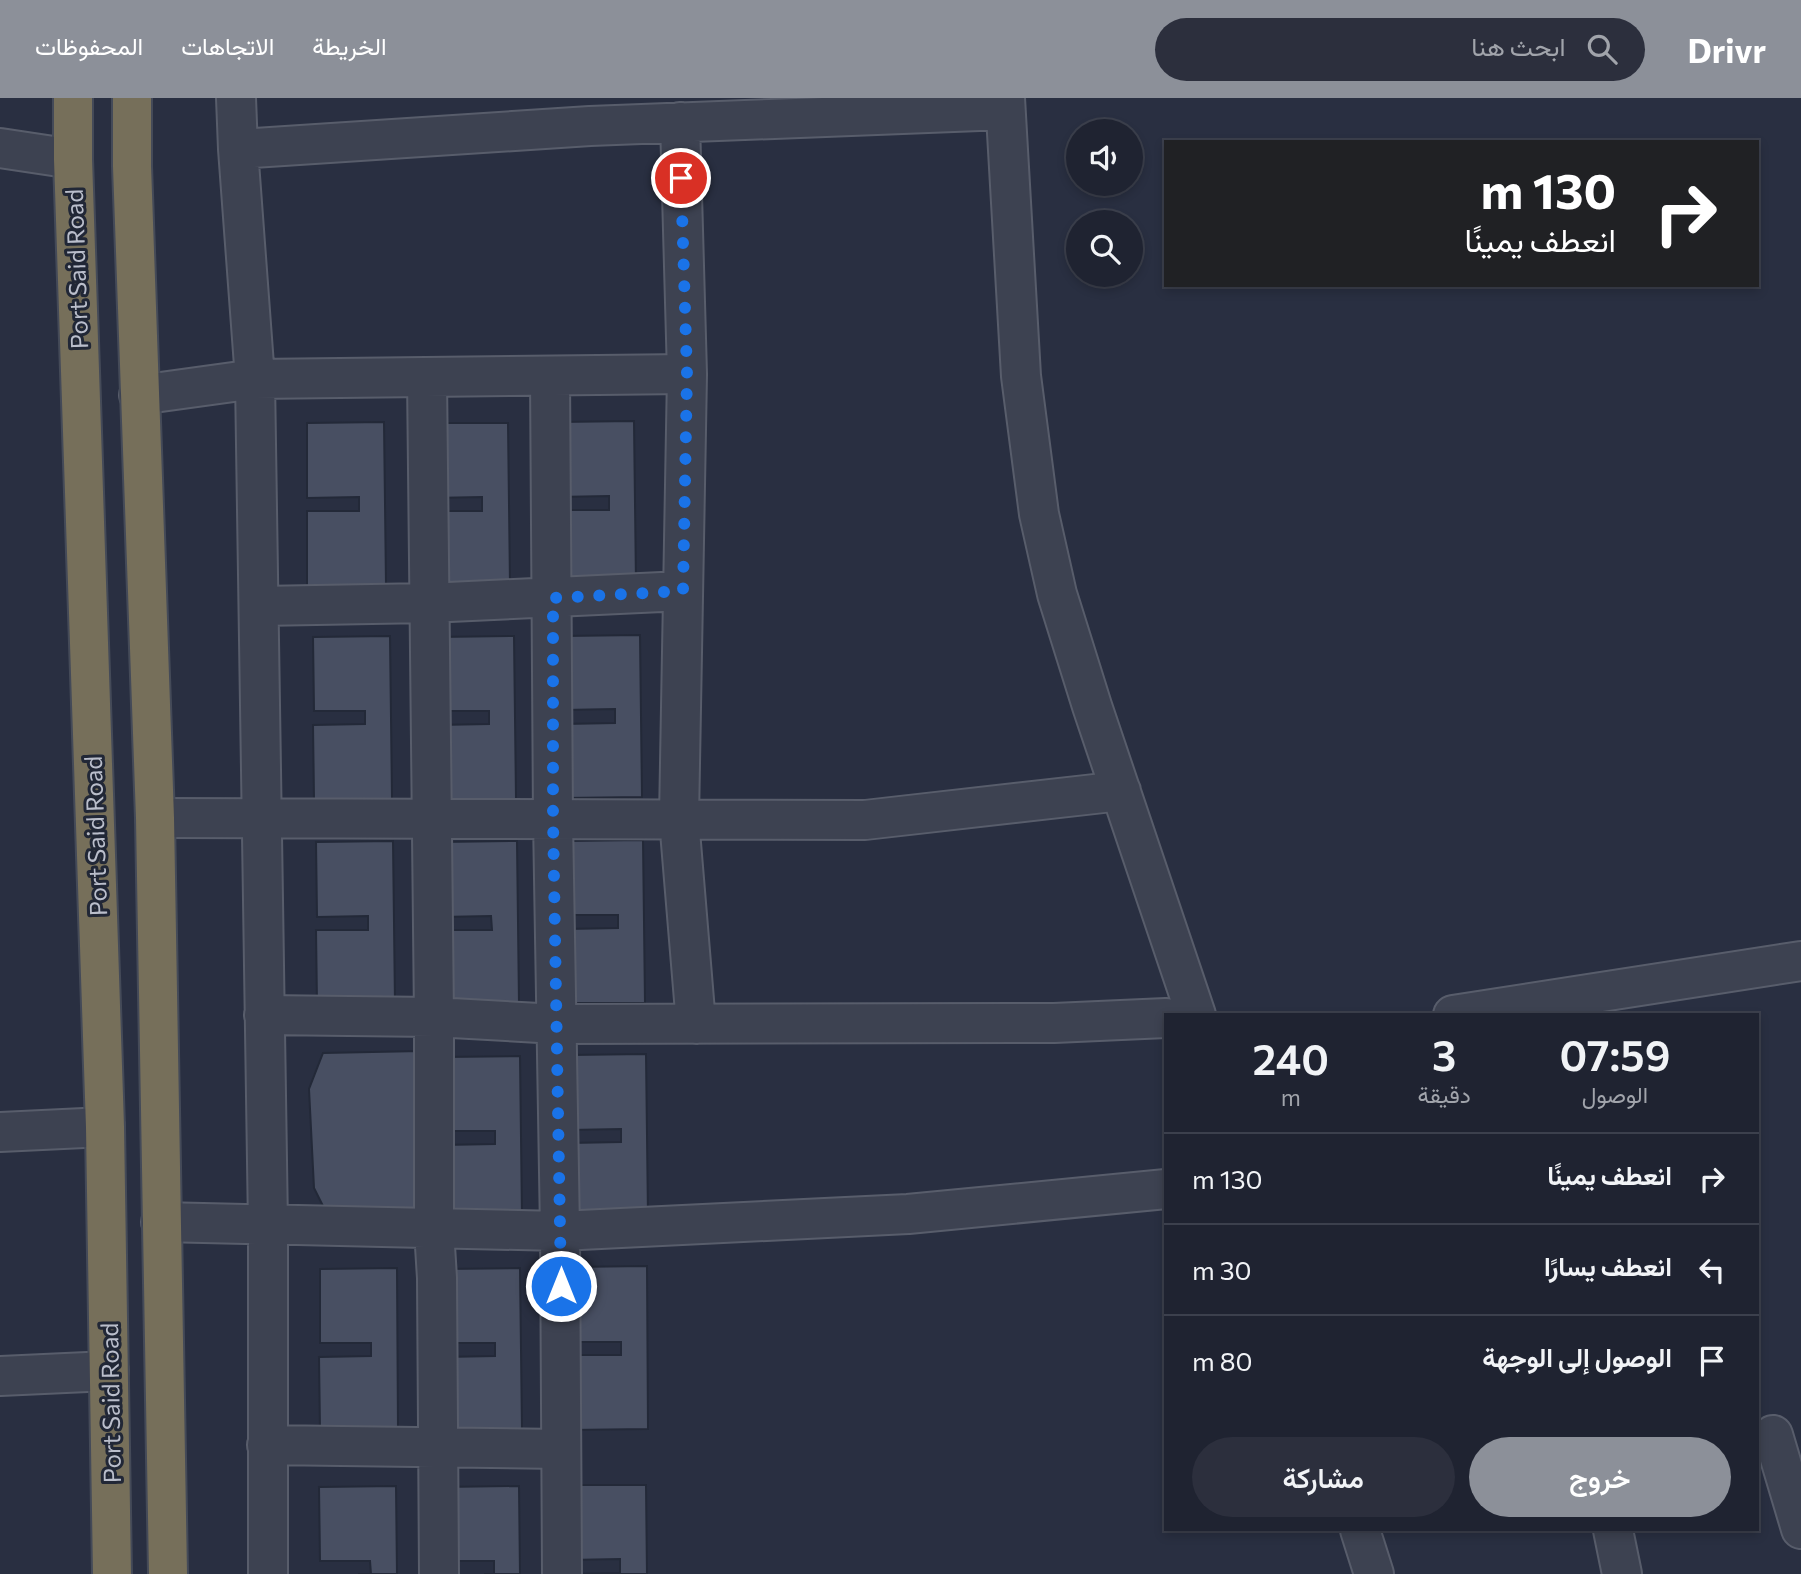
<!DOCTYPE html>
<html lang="ar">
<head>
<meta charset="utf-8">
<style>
	:root { --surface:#1f2331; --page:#2c2f3d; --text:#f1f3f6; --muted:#a1a4ab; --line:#3c404d; --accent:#8c9099 }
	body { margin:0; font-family:Commissioner,Vazirmatn,sans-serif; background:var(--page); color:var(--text); direction:rtl; height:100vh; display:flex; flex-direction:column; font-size:26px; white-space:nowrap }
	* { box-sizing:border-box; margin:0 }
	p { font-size:23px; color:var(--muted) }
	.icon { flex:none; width:38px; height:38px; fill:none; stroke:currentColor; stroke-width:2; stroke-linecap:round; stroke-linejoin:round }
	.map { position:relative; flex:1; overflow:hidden; direction:ltr }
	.details { position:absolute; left:1164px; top:915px; width:595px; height:518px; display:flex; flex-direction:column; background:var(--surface); border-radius:0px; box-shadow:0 4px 10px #0003,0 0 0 2px var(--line); direction:rtl }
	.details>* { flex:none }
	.hud { position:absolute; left:1164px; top:42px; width:595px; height:147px; border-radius:0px; box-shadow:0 4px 10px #0003,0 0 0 2px var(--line); direction:rtl; background:#202124; color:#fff; overflow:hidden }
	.fabs { position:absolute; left:1066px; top:21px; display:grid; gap:14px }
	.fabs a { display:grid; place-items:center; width:77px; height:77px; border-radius:50%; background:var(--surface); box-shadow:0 4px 10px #0003,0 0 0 2px var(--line); font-size:35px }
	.pin { position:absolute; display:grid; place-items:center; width:60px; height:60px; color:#fff; margin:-30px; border:4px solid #fff; border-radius:50%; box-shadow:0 2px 7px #0007 }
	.me { position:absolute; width:77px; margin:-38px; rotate:0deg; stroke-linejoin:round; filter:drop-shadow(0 0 5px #0008) }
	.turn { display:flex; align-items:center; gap:24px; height:147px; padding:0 28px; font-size:32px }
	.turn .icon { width:91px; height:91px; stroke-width:2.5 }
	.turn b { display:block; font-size:49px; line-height:60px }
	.eta { display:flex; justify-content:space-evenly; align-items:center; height:119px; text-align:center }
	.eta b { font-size:42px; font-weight:600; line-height:49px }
	.button { display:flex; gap:14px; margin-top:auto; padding:14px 28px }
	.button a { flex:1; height:80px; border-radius:42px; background:var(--accent); color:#fff; font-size:28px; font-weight:600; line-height:80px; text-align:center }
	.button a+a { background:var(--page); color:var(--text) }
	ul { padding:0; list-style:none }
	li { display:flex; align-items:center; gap:21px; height:91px; padding:0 28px; border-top:2px solid var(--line) }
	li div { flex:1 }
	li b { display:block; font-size:26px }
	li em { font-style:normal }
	header { display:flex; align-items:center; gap:42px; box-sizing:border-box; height:98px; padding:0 35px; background:var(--accent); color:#fff }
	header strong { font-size:33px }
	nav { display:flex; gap:38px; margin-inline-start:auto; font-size:24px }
	.search { width:490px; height:63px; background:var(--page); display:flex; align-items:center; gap:18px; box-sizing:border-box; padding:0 24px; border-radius:38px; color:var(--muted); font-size:26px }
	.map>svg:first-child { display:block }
	.building { fill:#484f62; stroke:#232938; stroke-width:2 }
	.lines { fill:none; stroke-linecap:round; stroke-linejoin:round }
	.minor-casing { stroke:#585d6b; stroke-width:42 }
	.highway-casing { stroke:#444a58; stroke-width:42 }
	.minor { stroke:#3d4251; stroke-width:38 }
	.highway { stroke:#766f5a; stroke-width:38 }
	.route { stroke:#1a73e8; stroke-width:12; stroke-dasharray:0 21.6 }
	.labels { text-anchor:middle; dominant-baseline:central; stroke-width:6; stroke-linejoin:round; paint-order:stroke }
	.street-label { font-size:24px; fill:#babecb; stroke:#212736 }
</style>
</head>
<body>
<header>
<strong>Drivr</strong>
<div class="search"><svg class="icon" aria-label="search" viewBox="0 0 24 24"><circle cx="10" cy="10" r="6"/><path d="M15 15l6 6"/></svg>ابحث هنا</div>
<nav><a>الخريطة</a><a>الاتجاهات</a><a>المحفوظات</a></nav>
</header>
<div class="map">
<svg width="1801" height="1476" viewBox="0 0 1801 1476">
	<rect width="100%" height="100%" fill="#292f41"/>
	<path class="building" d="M 634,323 L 636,486 L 557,487 L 557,412 L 609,412 L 609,398 L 557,399 L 557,324 Z
		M 384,324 L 386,487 L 307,488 L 307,413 L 359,413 L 359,399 L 307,400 L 307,325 Z
		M 431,325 L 508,325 L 510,487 L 431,488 L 430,413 L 482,413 L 482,399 L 432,400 Z
		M 640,537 L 642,699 L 564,700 L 563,626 L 615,625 L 615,611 L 564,612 L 563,538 Z
		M 390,538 L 392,701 L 314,701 L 313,627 L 365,626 L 365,613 L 314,613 L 313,539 Z
		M 514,538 L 516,701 L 438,701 L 437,627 L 489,626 L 489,613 L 438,613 L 437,539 Z
		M 643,742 L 645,905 L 567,905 L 566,831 L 618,830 L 618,817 L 566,817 L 566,743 Z
		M 393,743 L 395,906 L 317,907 L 316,832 L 368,832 L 368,818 L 317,819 L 316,744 Z
		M 517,743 L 519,906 L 440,907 L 439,832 L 492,832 L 491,818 L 441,819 L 440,744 Z
		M 421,953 L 423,1116 L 327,1116 L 314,1090 L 309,991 L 323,955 Z
		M 646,956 L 648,1119 L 570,1120 L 569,1045 L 621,1044 L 621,1031 L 570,1032 L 569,957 Z
		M 520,958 L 522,1120 L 443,1121 L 442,1047 L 495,1046 L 495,1033 L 444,1033 L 443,959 Z
		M 647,1168 L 648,1331 L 570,1332 L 569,1257 L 621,1257 L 621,1244 L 570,1244 L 569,1169 Z
		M 397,1170 L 398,1332 L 320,1333 L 319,1259 L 371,1258 L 371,1245 L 320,1245 L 320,1171 Z
		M 520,1170 L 522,1333 L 444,1333 L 443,1259 L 495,1258 L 495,1245 L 444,1245 L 443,1171 Z
		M 569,1387 L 646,1387 L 647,1476 L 568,1476 L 620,1475 L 620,1461 L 569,1462 Z
		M 396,1388 L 397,1476 L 358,1476 L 371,1476 L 370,1463 L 320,1463 L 319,1389 Z
		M 519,1388 L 520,1476 L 484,1476 L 494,1476 L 494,1463 L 443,1463 L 442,1389 Z"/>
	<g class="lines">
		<g class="minor-casing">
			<path id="minor" d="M 236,0 L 238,51 L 255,281 L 268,1128 L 268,1476
				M 1005,0 L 1021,278 L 1039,416 L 1057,496 L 1092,608 L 1196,917
				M 680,24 L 687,276 L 679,721 L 696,926
				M 0,50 L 73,61
				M 238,51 L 590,28 L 1005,12
				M 550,278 L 553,721 L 560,1133 L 562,1476
				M 427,279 L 434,919 L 434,1132 L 437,1180 L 439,1476
				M 139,297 L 255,281 L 687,276
				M 260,508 L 428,505 L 683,493
				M 155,720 L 865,722 L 1121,693
				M 264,917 L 434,919 L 557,926 L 1054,925 L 1166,920
				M 1453,917 L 1801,863
				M 0,1034 L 105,1029
				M 161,1124 L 560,1133 L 908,1116 L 1166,1091
				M 0,1278 L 109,1273
				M 1773,1337 L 1801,1431
				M 267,1347 L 561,1351
				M 1360,1432 L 1374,1476
				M 1613,1432 L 1622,1476"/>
		</g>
		<g class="highway-casing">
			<path id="highway" d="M 73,0 L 73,61 L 105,1029 L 112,1476
				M 132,0 L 132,68 L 155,720 L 168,1476"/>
		</g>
		<use href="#minor" class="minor"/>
		<use href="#highway" class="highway"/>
	</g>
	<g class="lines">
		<path class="route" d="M 561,1188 L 553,721 L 553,500 L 683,493 L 687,276 L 681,80"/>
	</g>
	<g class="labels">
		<g class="street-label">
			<text transform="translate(76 171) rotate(-92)">Port Said Road</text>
			<text transform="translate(95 738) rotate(-92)">Port Said Road</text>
			<text transform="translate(110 1305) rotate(-91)">Port Said Road</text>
		</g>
	</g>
</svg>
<div class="fabs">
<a><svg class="icon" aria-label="sound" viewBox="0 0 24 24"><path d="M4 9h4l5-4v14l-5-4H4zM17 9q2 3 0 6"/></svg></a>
<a><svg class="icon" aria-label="search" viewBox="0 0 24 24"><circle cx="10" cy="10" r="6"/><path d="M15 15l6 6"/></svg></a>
</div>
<div class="pin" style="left:681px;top:80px;background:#d93025"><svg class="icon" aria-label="arrive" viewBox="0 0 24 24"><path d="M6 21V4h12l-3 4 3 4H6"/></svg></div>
<svg class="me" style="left:561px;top:1188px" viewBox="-20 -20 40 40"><circle r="17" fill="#1a73e8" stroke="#fff" stroke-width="3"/><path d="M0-11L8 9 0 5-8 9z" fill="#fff"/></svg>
<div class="hud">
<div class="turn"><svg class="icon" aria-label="right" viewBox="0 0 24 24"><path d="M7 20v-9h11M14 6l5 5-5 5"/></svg><div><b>130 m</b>انعطف يمينًا</div></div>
</div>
<section class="details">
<div class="eta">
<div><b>07:59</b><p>الوصول</p></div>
<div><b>3</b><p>دقيقة</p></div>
<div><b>240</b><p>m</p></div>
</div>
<ul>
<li><svg class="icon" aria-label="right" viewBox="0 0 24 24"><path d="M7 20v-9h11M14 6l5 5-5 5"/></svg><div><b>انعطف يمينًا</b></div><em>130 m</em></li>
<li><svg class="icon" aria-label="left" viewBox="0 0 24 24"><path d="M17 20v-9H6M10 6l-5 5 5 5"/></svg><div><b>انعطف يسارًا</b></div><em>30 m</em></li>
<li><svg class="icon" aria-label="arrive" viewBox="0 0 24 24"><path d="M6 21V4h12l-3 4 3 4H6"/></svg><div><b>الوصول إلى الوجهة</b></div><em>80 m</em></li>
</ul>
<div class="button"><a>خروج</a><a>مشاركة</a></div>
</section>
</div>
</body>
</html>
